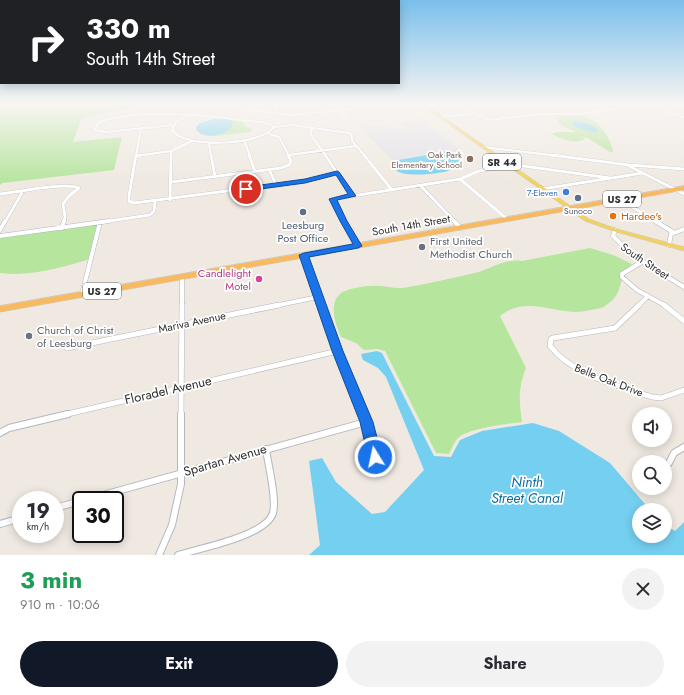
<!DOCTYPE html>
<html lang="en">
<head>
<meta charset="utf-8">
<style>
	:root { --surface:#fff; --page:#f2f2f3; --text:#2b2b33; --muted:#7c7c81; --accent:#111827 }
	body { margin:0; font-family:Jost,sans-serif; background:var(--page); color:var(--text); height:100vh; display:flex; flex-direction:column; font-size:15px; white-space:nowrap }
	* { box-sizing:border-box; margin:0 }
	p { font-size:13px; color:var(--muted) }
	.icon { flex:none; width:22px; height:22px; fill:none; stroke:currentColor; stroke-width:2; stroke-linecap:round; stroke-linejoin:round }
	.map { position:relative; height:555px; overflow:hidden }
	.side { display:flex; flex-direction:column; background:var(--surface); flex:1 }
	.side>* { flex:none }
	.guide { position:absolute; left:0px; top:0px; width:400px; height:84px; box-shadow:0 2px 10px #0003; background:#202124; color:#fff; overflow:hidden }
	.buttons { position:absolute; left:632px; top:407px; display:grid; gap:8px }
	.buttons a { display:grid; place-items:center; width:40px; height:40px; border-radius:50%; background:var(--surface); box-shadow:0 2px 10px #0003; font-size:20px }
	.speed { position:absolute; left:12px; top:491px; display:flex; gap:8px; font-size:20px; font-weight:700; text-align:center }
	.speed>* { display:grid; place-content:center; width:52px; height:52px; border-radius:50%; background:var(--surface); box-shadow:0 2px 10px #0003; line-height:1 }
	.speed small { font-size:10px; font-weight:400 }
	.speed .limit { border:2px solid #111; border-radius:6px; background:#fff; color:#111 }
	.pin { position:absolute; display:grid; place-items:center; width:34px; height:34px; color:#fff; margin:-17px; border:2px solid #fff; border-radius:50%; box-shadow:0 1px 4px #0007 }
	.me { position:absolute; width:44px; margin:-22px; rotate:350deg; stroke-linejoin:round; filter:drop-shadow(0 0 3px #0008) }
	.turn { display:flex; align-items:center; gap:14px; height:84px; padding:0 20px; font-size:18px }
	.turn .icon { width:52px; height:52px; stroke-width:2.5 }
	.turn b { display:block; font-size:28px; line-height:34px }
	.round { display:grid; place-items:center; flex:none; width:42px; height:42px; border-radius:21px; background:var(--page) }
	.overview { display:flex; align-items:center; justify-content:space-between; height:68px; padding:0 20px }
	h1 { font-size:24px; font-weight:700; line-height:30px; color:#1e9e55 }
	.button { display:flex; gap:8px; margin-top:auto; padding:8px 20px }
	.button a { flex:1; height:46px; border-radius:24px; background:var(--accent); color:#fff; font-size:16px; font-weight:700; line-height:46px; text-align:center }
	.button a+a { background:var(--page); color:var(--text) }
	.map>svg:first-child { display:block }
	.industrial { fill:#e3e1e8 }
	.green { fill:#b6e59e }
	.water { fill:#75cff0 }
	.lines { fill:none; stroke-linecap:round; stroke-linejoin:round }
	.minor-far4-casing { stroke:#b4b7c1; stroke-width:3 }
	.minor-far3-casing { stroke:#b4b7c1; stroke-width:3.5 }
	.minor-far2-casing { stroke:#b4b7c1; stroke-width:5 }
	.minor-far1-casing { stroke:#b4b7c1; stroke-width:6 }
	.minor-casing { stroke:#b4b7c1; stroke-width:8 }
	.primary-casing { stroke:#c9c9c9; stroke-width:1 }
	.trunk-casing { stroke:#c9c9c9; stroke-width:1 }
	.minor-far4 { stroke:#fff; stroke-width:2.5 }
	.minor-far3 { stroke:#fff; stroke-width:3 }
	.minor-far2 { stroke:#fff; stroke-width:4 }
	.minor-far1 { stroke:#fff; stroke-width:5 }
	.minor { stroke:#fff; stroke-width:6 }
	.primary { fill:#f2d163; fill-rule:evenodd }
	.trunk { fill:#f8ba60; fill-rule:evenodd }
	.route { fill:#1a73e8; stroke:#114b97 }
	.education-dot { fill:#8d6e63; stroke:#fff; stroke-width:1.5 }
	.shop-dot { fill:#3f7fe0; stroke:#fff; stroke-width:1.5 }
	.service-dot { fill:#5c6f8a; stroke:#fff; stroke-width:1.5 }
	.food-dot { fill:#e8710a; stroke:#fff; stroke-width:1.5 }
	.worship-dot { fill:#6b7280; stroke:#fff; stroke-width:1.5 }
	.hotel-dot { fill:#d1479c; stroke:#fff; stroke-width:1.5 }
	.labels { text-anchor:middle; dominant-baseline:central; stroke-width:3.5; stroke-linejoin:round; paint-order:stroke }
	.far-education-label { font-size:9px; fill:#785e54; stroke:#fff; text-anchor:end }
	.far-shop-label { font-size:9px; fill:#366cbe; stroke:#fff; text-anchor:end }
	.far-service-label { font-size:9px; fill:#4e5e75; stroke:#fff }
	.shield { fill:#fff; stroke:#6d6d6d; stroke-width:1 }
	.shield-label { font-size:10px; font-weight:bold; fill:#2e2e2e }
	.food-label { font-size:11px; fill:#c56008; stroke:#fff; text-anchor:start }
	.service-label { font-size:11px; fill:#4e5e75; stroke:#fff }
	.street-label { font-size:11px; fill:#2e2e2e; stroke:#fff }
	.worship-label { font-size:11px; fill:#5b616d; stroke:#fff; text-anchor:start }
	.hotel-label { font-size:11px; fill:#b23c85; stroke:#fff; text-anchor:end }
	.near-street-label { font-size:13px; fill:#2e2e2e; stroke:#fff }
	.near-water-label { font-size:14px; font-style:italic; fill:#0d6fa3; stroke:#fff }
</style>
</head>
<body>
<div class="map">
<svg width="684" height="555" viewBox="0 0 684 555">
	<rect width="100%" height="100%" fill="#efe9e1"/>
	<path class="industrial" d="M 422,119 L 459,150 L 454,153 L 443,152 L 407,157 L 394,162 L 360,127 L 380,126 L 408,130 L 399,122 Z"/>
	<path class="green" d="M 0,105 L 137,105 L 139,107 L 87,116 L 81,120 L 73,142 L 122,137 L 114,170 L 2,183 L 0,185 Z
		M 562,116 C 568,116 575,115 581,116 C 597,118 611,137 613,152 L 610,152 L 586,137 C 578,147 561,138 551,134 L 558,132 L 576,132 L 561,125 L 556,118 Z
		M 229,118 L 242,121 L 245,126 L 252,129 L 252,131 L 250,132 L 215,136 L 206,136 L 221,133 Z
		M 102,220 L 91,259 C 61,267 32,277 0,273 L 0,236 Z
		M 590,248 L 613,255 L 632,264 C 615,280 626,293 605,306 C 601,309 595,309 590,310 C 585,311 580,312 575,312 C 548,311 524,297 500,316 L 526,368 C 518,388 519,401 522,422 C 507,424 469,428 458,438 C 454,442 452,448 449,454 L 436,453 L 385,351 L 377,349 L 364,350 L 356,343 L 341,337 C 336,325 328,305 340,294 C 347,288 369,285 379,286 C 386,286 395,289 403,288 C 427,284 451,278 475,273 C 491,269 505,258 522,261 Z"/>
	<path class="water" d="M 217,118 L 229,118 L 233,123 C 233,135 197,142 196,127 L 200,123 Z
		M 572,120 L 592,125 L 599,131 C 593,134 578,128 572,125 L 574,123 Z
		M 443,152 L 452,152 L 461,157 C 459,162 453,168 448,171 C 439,174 405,177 397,171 C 395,169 395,166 394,162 L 398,160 Z
		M 377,351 L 382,353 L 434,456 L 451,457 L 460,440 L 482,431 L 533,423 L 559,431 L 610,463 L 650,510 L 639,510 L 639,536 L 665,536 L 665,525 L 675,531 L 684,522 L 684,555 L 309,555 L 320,545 L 309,461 L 322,458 L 336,482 L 372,514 L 385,512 L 424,470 L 386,377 L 378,368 L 363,360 L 361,354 Z"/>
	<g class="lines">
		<g class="minor-far4-casing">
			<path id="minor-far4" d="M 201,105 L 293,115 L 391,105
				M 274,105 L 277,113
				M 461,105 L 488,120 L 542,114 L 577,114 L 647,105
				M 483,105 L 501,105
				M 648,105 L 684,117
				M 339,111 L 346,118 L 346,120
				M 189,115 L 176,122 L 172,130 C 174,132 177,135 179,136 C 199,147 260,145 274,127
				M 439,117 L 474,114
				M 174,125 L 105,132 L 95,130 L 98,123 C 132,108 210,115 248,121 C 256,122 267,121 274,127
				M 274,127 L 292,125 L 349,133 L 352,136 L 352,141 L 365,156
				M 314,128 L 311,131 L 311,135 L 326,156
				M 269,134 L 279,137 L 289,156
				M 244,140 L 250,156
				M 209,143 L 211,156
				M 482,147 L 559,156
				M 289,155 L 356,146
				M 136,156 L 141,128
				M 136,156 L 171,151 L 192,141
				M 171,156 L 171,151"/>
		</g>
		<g class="minor-far3-casing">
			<path id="minor-far3" d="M 136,155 L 129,196 L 129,201 L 134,203 L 305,181 L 337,173
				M 211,155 L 215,176
				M 249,155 L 255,171
				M 325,155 L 353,196
				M 364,155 L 392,190
				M 551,155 L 629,165 L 684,169
				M 136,156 L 140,155
				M 627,165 L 684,194
				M 269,169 L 276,185
				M 460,179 L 507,219
				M 171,182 L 281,168 L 289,165 L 291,161 L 288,155
				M 420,185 L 455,222
				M 542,189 L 643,173
				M 0,194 C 19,192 63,182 79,188 L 69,196 L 63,204 L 65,217 L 64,222
				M 620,199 L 656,222
				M 170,200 L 171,155
				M 5,222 L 23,191
				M 102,222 L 150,215 L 154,211 L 155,202
				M 344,222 L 333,199 L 460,179 L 479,171 L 516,165 L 610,178"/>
		</g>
		<g class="minor-far2-casing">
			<path id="minor-far2" d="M 344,221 L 358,246
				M 454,221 L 461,228
				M 655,221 L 673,232
				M 62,228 L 64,221
				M 0,230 L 5,221
				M 615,230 L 613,236 L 632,255 L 684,287
				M 0,236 L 109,221
				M 669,245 L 671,234 L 684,229
				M 304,255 L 322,306
				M 639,259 L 640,263 L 622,274 L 622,277 L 637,290 L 666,306
				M 82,294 L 100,222
				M 182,306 L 182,276
				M 274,306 L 318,297
				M 638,306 L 647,297"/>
		</g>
		<g class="minor-far1-casing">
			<path id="minor-far1" d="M 322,305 L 363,415
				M 639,305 L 615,328 L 553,338 L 551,339 L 550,346 C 574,376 617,385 652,397 L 661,398 L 684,390
				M 664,305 L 684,321
				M 67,348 L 279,305
				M 63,415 L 338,351
				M 181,415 L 182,305"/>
		</g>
		<g class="minor-casing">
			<path id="minor" d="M 363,414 L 375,457
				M 0,433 L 9,428 L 68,414
				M 669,463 L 674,453 L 684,447
				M 85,500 L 366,422
				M 55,508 L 81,501
				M 0,524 L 21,518
				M 159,555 L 172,525 L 181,484 L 181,414
				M 178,555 C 201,548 266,536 273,513 C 277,498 268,465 266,449"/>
		</g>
		<g class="primary-casing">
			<path id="primary" d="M 426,105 L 589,219 L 617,229 L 684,247 L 684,251 L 613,231 L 585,221 L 422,105 Z"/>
		</g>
		<g class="trunk-casing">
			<path id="trunk" d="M 684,186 L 684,190 L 0,312 L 0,306 Z"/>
		</g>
		<use href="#minor-far4" class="minor-far4"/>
		<use href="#minor-far3" class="minor-far3"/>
		<use href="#minor-far2" class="minor-far2"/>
		<use href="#minor-far1" class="minor-far1"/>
		<use href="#minor" class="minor"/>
		<use href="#primary" class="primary"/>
		<use href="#trunk" class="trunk"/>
	</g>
	<linearGradient id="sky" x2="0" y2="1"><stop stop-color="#7abfeb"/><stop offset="0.57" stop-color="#f8f5f2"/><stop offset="1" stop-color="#f8f5f2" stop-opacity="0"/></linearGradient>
	<rect width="684" height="183" fill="url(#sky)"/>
	<path class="route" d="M 337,171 L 339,172 L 356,196 L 337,200 L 347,221 L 362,246 L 358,248 L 309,257 L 343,351 L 373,422 L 382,457 L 380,462 L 375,464 L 370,462 L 368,457 L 360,422 L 332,351 L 299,255 L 304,253 L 353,244 L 340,221 L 329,199 L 348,194 L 336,175 L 305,183 L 246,191 L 243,189 L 246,187 L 305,179 Z"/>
	<circle class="education-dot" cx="470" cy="159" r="4"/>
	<circle class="shop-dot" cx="566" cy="192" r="4"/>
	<g class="service-dot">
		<circle cx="578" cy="198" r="4"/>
		<circle cx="303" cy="212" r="4"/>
	</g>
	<circle class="food-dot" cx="613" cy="216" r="4"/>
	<g class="worship-dot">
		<circle cx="422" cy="247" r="4"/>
		<circle cx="29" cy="336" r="4"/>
	</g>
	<circle class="hotel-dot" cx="259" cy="279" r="4"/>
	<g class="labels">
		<g class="far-education-label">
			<text x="462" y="154">Oak Park<tspan x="462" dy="10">Elementary School</tspan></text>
		</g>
		<g class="far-shop-label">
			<text x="558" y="192">7-Eleven</text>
		</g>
		<g class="far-service-label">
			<text x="578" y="210">Sunoco</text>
		</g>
		<g class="shield">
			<rect x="483" y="154" width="38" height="16" rx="3"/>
			<rect x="603" y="191" width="38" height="16" rx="3"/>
			<rect x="83" y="283" width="38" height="16" rx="3"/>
		</g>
		<g class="shield-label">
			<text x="502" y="162">SR 44</text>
			<text x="622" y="199">US 27</text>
			<text x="102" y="291">US 27</text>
		</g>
		<g class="food-label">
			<text x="621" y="216">Hardee's</text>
		</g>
		<g class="service-label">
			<text x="303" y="225">Leesburg<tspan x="303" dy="13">Post Office</tspan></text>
		</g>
		<g class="street-label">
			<text transform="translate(411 225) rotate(-10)">South 14th Street</text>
			<text transform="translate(645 261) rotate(34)">South Street</text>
			<text transform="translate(192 322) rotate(-12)">Mariva Avenue</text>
			<text transform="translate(609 380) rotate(21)">Belle Oak Drive</text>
		</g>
		<g class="worship-label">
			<text x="430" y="241">First United<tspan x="430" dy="13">Methodist Church</tspan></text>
			<text x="37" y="330">Church of Christ<tspan x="37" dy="13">of Leesburg</tspan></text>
		</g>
		<g class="hotel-label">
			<text x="251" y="273">Candlelight<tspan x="251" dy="13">Motel</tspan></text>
		</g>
		<g class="near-street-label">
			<text transform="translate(168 390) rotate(-13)">Floradel Avenue</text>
			<text transform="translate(225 460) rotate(-16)">Spartan Avenue</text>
		</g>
		<g class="near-water-label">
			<text x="527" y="482">Ninth<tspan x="527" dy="16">Street Canal</tspan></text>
		</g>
	</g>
</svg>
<div class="buttons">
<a><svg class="icon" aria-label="sound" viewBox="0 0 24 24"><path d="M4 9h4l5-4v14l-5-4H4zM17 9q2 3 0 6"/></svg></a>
<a><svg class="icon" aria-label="search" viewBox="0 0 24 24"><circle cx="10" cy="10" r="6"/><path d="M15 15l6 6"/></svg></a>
<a><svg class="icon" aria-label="layers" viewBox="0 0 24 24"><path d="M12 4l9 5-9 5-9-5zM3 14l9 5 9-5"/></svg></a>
</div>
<div class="speed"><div>19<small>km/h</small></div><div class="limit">30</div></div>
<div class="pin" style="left:246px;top:189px;background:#d93025"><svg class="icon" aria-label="arrive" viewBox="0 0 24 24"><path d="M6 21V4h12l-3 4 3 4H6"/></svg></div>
<svg class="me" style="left:375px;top:457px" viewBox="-20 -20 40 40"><circle r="17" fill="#1a73e8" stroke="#fff" stroke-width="3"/><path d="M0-11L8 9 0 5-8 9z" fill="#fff"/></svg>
<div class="guide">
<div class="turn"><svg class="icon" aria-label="right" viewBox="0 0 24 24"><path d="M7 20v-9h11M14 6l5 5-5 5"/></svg><div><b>330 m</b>South 14th Street</div></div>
</div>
</div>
<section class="side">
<div class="overview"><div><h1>3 min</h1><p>910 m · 10:06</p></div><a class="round"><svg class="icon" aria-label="close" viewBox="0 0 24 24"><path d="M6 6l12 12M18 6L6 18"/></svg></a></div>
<div class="button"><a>Exit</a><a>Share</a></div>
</section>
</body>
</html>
